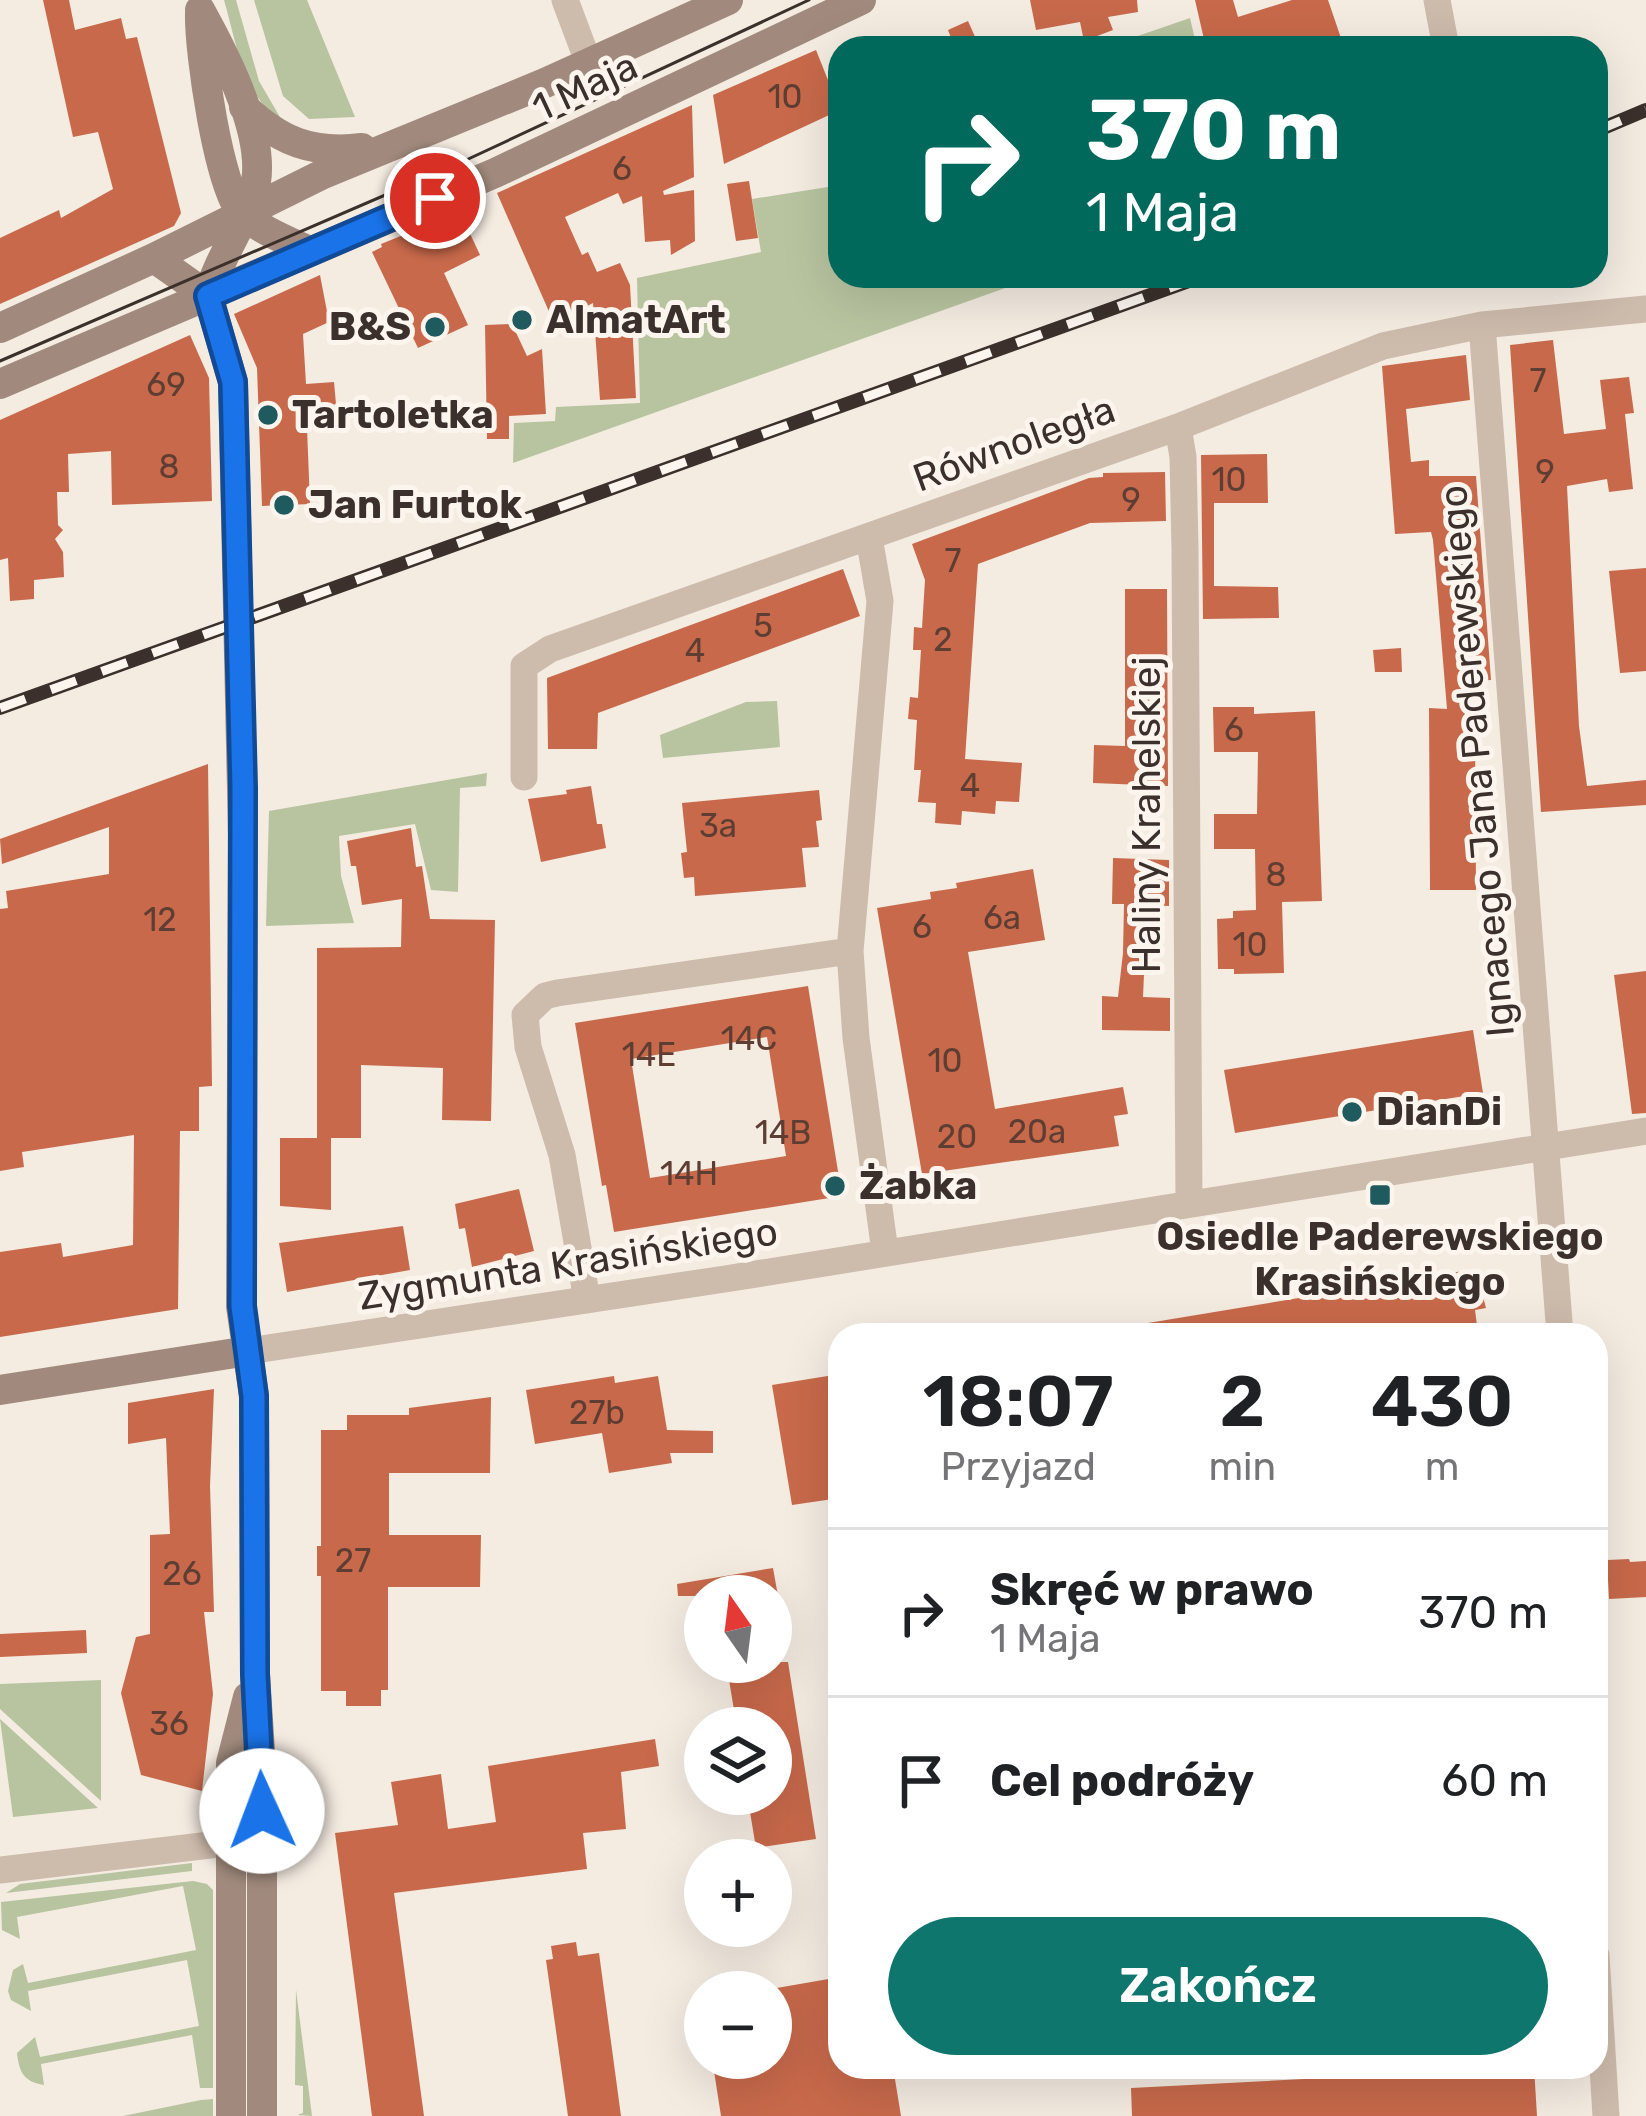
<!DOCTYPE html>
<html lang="pl">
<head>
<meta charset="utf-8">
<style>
	:root { --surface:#fff; --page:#f2f2f2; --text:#202124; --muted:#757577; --line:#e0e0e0; --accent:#0f766e }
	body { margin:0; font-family:Rubik,sans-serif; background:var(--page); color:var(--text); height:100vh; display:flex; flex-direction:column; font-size:45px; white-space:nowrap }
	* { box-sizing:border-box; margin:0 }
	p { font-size:39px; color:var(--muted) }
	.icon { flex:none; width:66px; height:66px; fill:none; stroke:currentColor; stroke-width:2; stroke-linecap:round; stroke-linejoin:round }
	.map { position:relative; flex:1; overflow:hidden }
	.drawer { position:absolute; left:828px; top:1323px; width:780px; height:756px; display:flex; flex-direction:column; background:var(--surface); border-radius:36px; box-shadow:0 12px 48px #0002 }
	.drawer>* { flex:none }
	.guide { position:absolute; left:828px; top:36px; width:780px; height:252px; border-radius:36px; box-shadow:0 12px 48px #0002; background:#00695c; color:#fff; overflow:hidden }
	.needle { width:78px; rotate:346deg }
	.tools { position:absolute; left:684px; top:1575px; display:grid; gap:24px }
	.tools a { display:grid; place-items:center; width:108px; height:108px; border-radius:50%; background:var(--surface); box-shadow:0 12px 48px #0002; font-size:60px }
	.pin { position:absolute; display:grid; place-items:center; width:102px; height:102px; color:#fff; margin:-51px; border:6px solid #fff; border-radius:50%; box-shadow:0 3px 12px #0007 }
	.me { position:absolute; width:132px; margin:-66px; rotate:358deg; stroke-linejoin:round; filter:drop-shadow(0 0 9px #0008) }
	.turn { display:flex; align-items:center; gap:42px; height:252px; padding:0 60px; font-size:54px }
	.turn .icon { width:156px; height:156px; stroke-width:2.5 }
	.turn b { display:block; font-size:84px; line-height:102px }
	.eta { display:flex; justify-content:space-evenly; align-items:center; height:204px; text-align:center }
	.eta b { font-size:72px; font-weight:600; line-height:84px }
	.cta { display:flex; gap:24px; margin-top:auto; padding:24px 60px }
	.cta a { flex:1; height:138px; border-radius:72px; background:var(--accent); color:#fff; font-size:48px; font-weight:600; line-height:138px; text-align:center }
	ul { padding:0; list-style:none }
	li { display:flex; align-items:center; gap:36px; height:168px; padding:0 60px; border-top:3px solid var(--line) }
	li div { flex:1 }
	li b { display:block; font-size:45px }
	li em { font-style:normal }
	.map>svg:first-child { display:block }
	.green { fill:#b8c4a0 }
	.building { fill:#c8694b; fill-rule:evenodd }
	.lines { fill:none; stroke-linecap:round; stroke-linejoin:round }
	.street { stroke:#cdbbac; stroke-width:27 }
	.secondary { stroke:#a18a7d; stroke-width:30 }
	.tram { stroke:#3b302b; stroke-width:3 }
	.rail-casing { stroke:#3b302b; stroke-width:14 }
	.rail { stroke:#fbf5ee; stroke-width:9; stroke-dasharray:27; stroke-linecap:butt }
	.route-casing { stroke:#114b97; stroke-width:30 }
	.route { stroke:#1a73e8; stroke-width:21 }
	.poi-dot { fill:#1f5a5e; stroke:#fbf5ee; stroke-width:4.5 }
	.labels { text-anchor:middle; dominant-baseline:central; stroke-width:10; stroke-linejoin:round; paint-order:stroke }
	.number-label { font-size:33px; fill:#5e3e33 }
	.street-label { font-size:39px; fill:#3b302b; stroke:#fbf5ee }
	.poi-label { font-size:39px; font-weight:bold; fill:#3b302b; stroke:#fbf5ee; text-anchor:start }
</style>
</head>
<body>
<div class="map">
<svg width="1646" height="2116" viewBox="0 0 1646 2116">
	<rect width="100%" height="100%" fill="#f4ebe1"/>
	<path class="green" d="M 224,0 L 236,0 L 259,81 L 284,124 C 243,96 237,45 224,0 Z
		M 254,0 L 307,0 L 355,117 L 309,119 L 283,96 Z
		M 1190,18 L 1197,48 L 1103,48 Z
		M 840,177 L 840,276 L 1039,276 L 513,463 L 514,423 L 555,421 L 556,407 L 640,403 L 637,278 L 761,252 L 752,199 L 834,186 Z
		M 777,701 L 780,747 L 663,758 L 660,735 L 746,702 Z
		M 487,773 L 486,786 L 460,788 L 458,892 L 431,890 L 415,824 L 339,836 L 341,876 L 354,923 L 266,926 L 269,811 Z
		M 101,1680 L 101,1801 L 0,1709 L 0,1684 Z
		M 0,1719 L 98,1808 L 13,1817 Z
		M 192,1863 L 192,1871 L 6,1893 L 20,1884 Z
		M 193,1881 L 207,1884 L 213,1890 L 213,2088 L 200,2088 L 192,2035 L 41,2064 L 44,2085 C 24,2082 19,2072 17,2053 L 35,2037 L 40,2057 L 199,2026 L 187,1960 L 28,1991 L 31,2011 L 11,2000 L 8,1991 L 13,1970 L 23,1964 L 28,1983 L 196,1950 L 183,1886 L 17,1917 L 20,1939 L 2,1930 L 1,1902 Z
		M 296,1990 L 312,2116 L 297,2115 L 303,2113 L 303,2086 L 295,2085 Z
		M 213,2099 L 213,2116 L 123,2116 L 201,2100 Z"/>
	<path class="building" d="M 43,0 L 69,0 L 75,30 L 121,18 L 126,39 L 137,37 L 181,213 L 174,226 L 0,304 L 0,238 L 59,210 L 61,218 L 113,189 L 98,132 L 73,137 Z
		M 1030,0 L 1137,0 L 1138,12 L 1108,17 L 1113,30 L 1084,41 L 1080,22 L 1036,30 Z
		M 1195,0 L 1233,0 L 1238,17 L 1292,0 L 1328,0 L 1342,41 L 1318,48 L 1206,48 Z
		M 968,21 L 980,48 L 955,48 L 948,30 Z
		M 816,50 L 840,110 L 724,164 L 713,95 Z
		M 692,105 L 694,177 L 663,191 L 664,195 L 694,190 L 695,241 L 671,255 L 670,240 L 645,242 L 642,196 L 623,204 L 618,193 L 565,217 L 582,255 L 588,252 L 597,272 L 620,263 L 630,285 L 636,398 L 600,400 L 593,303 L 554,323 L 497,193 Z
		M 749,181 L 758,238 L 736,241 L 727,184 Z
		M 460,212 L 480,255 L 444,273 L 468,325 L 418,348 L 372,252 L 382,247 L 381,244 Z
		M 320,275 L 329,322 L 303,334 L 306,384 L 334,382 L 338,426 L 307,428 L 310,504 L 262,506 L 257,368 L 234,314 Z
		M 512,324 L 527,356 L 542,349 L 546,414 L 509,416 L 509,439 L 487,439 L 485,325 Z
		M 190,335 L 209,378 L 212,501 L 112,505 L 111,451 L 68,454 L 69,492 L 57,492 L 58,525 L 63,530 L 55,539 L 63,552 L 64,577 L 34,580 L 34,599 L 10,601 L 8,558 L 0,560 L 0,420 Z
		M 1553,340 L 1564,434 L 1606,429 L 1600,380 L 1629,377 L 1634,413 L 1625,414 L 1633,489 L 1609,492 L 1607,479 L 1567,486 L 1579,726 L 1587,786 L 1646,780 L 1646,805 L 1541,812 L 1510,345 Z
		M 1466,355 L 1470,400 L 1406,409 L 1411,462 L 1429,460 L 1429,476 L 1476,476 L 1491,680 L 1469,681 L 1468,735 L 1475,735 L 1476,890 L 1430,890 L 1429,708 L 1447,709 L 1433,540 L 1431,532 L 1395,534 L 1382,366 Z
		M 1267,454 L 1268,503 L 1214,503 L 1214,586 L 1278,587 L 1279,618 L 1203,619 L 1201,455 Z
		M 1165,472 L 1166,521 L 1090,523 L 978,564 L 965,759 L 1022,763 L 1019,802 L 996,801 L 995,814 L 962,811 L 961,825 L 935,823 L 936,803 L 918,802 L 921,770 L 914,770 L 917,720 L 908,719 L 910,697 L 918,698 L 921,650 L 913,650 L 914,627 L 922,628 L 925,580 L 912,544 L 1089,478 L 1103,477 L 1103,473 Z
		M 1646,568 L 1646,671 L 1620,673 L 1609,571 Z
		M 843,569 L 860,616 L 598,713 L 597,749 L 548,749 L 547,678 Z
		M 1125,589 L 1167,589 L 1168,786 L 1093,783 L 1094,745 L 1125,746 Z
		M 1401,648 L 1402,672 L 1375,672 L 1373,650 Z
		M 1213,707 L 1254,707 L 1254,714 L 1315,711 L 1322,901 L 1282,902 L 1284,973 L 1234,974 L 1234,969 L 1218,969 L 1217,919 L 1233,918 L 1233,911 L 1256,910 L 1255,849 L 1214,849 L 1214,814 L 1257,814 L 1258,752 L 1214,752 Z
		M 208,764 L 212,1086 L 199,1087 L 199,1131 L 180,1131 L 178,1309 L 0,1337 L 0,1252 L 61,1243 L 63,1257 L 133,1245 L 134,1135 L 22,1152 L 24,1167 L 0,1171 L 0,909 L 8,908 L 6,891 L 109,874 L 109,827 L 2,864 L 0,839 Z
		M 591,786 L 597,824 L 602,824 L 606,848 L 541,862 L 528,799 L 567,794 L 566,790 Z
		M 819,790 L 822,820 L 816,821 L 819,847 L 802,848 L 806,887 L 695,896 L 694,877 L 684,878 L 681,853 L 687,852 L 682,803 Z
		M 411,828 L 416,867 L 422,866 L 430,919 L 495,920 L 491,1121 L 442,1120 L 443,1068 L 361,1065 L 361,1138 L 317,1138 L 317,948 L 401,947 L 402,899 L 362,905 L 356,866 L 351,866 L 347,841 Z
		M 1113,858 L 1169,860 L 1169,906 L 1147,905 L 1143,997 L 1170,998 L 1170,1031 L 1102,1030 L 1102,996 L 1118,997 L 1123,953 L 1124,904 L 1112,904 Z
		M 1033,869 L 1045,940 L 968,952 L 995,1109 L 1123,1087 L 1128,1114 L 1114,1116 L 1119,1146 L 922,1174 L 877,908 L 931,899 L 930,892 L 957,888 L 956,883 Z
		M 1646,971 L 1646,1113 L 1632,1114 L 1614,975 Z
		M 808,986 L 842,1196 L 614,1232 L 606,1185 L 602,1186 L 575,1023 ZM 767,1037 L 786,1156 L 650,1178 L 631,1059 Z
		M 1473,1030 L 1483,1093 L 1235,1133 L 1224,1070 Z
		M 280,1138 L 331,1138 L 331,1210 L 280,1206 Z
		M 519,1189 L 534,1251 L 472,1267 L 465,1228 L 459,1229 L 455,1204 Z
		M 403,1226 L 410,1270 L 287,1292 L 279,1243 Z
		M 1469,1270 L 1476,1271 L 1486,1308 L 1475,1310 L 1478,1333 L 1149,1335 L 1148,1323 Z
		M 840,1374 L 840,1498 L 792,1505 L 772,1385 Z
		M 614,1376 L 615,1383 L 658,1376 L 667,1430 L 713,1431 L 713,1453 L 670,1453 L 672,1463 L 609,1473 L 602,1433 L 535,1444 L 526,1390 Z
		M 214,1389 L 210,1486 L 214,1612 L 204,1612 L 213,1694 L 202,1791 L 141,1775 L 121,1693 L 136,1637 L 150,1634 L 150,1535 L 170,1534 L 166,1438 L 128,1444 L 128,1403 Z
		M 491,1397 L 490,1473 L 389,1473 L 389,1535 L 481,1535 L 480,1587 L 388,1587 L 388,1690 L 381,1690 L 381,1706 L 346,1706 L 346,1691 L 321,1691 L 321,1576 L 317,1576 L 317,1546 L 321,1546 L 321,1430 L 347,1430 L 347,1415 L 409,1415 L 409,1408 Z
		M 1629,1559 L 1630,1562 L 1646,1561 L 1646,1597 L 1609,1599 L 1607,1560 Z
		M 773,1568 L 778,1596 L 678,1596 L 677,1584 Z
		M 86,1630 L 87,1653 L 0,1657 L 0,1634 Z
		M 726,1662 L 788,1662 L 816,1839 L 756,1848 L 747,1794 L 771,1794 L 771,1728 L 737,1728 Z
		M 655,1739 L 659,1766 L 621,1772 L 626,1829 L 583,1833 L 587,1869 L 394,1893 L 424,2116 L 372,2116 L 335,1833 L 398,1825 L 391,1782 L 441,1774 L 448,1829 L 496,1822 L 488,1766 Z
		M 576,1942 L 578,1956 L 599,1953 L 621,2116 L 568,2116 L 546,1960 L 553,1959 L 551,1946 Z
		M 840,1977 L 840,2067 L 893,2067 L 901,2116 L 721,2116 L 712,2058 L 771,2058 L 771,1989 Z
		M 1534,2067 L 1537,2116 L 1132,2116 L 1131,2088 Z"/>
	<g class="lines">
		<path class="street" d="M 565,0 L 589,64
			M 1437,0 L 1446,48
			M 1482,325 L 1560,1335
			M 1178,427 L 1183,457 L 1185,549 L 1189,1202
			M 869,537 L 880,601 L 850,951 L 856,1038 L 885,1252
			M 524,777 L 524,666 L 550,649 L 1178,427 L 1383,346 L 1482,325 L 1646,309
			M 587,1300 L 562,1155 L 528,1047 L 525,1015 L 545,996 L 557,993 L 850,951
			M 248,1351 L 725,1279 L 1646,1131
			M 0,1870 L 252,1840
			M 1596,1955 L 1606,2116"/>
		<path class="secondary" d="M 200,10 C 225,55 271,143 253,194 C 241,229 218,260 208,296 L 233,382 L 243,835 L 241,1306 L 254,1396 L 255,1674 L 262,1782 L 262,2116
			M 200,14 C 199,51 219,191 243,214 C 260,230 288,241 309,251
			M 244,107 C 280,142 313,154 362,148
			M 154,258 L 208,296
			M 0,328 L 154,258 L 323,174 L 545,83 L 728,0
			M 0,384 L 495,173 L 861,0
			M 0,1390 L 248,1351
			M 231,2116 L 231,1763 L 248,1697"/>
		<path class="tram" d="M 0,361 L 464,161 L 809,0"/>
		<g class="rail-casing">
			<path id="rail" d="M 1596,131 L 1646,110
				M 0,708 L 1203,276"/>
		</g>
		<use href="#rail" class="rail"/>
	</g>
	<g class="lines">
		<g class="route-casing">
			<path id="route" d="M 262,1811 L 255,1674 L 254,1396 L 242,1306 L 243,788 L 233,382 L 208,296 L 435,198"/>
		</g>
		<use href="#route" class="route"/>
	</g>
	<g class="poi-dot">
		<circle cx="522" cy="320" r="12"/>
		<circle cx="435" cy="327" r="12"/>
		<circle cx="268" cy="415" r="12"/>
		<circle cx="284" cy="505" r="12"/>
		<circle cx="1352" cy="1112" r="12"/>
		<circle cx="835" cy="1186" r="12"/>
		<rect x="1368" y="1183" width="24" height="24" rx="6"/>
	</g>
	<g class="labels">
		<g class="number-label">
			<text x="785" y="96">10</text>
			<text x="622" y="168">6</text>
			<text x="1538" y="380">7</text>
			<text x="166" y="384">69</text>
			<text x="169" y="466">8</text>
			<text x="1545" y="471">9</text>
			<text x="1229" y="479">10</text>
			<text x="1131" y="499">9</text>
			<text x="953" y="560">7</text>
			<text x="763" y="625">5</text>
			<text x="943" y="639">2</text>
			<text x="695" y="650">4</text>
			<text x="1234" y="729">6</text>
			<text x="970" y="785">4</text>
			<text x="718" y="825">3a</text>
			<text x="1276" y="874">8</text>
			<text x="1002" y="917">6a</text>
			<text x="160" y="919">12</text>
			<text x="922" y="926">6</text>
			<text x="1250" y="944">10</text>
			<text x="749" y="1038">14C</text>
			<text x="649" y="1054">14E</text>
			<text x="945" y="1060">10</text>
			<text x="1037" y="1131">20a</text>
			<text x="783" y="1132">14B</text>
			<text x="957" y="1136">20</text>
			<text x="689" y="1173">14H</text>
			<text x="597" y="1412">27b</text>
			<text x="353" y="1560">27</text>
			<text x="182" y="1573">26</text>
			<text x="169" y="1723">36</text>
		</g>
		<g class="street-label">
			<text transform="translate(585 87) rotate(-25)">1 Maja</text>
			<text transform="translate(1014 444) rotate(-20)">Równoległa</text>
			<text transform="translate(1477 761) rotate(-95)">Ignacego Jana Paderewskiego</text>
			<text transform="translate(1147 815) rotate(-90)">Haliny Krahelskiej</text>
			<text transform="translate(568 1264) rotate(-9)">Zygmunta Krasińskiego</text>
		</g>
		<g class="poi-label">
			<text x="546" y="320">AlmatArt</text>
			<text x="411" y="327" text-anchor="end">B&amp;S</text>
			<text x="292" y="415">Tartoletka</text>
			<text x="308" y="505">Jan Furtok</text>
			<text x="1376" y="1112">DianDi</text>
			<text x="859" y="1186">Żabka</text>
			<text x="1380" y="1237" text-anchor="middle">Osiedle Paderewskiego<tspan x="1380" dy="45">Krasińskiego</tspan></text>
		</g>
	</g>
</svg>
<div class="tools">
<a><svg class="needle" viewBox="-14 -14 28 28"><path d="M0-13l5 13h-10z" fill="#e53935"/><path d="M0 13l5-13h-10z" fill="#757577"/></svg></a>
<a><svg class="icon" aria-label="layers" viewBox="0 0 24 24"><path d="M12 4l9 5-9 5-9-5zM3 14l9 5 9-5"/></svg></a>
<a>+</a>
<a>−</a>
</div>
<div class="pin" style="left:435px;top:198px;background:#d93025"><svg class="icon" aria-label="arrive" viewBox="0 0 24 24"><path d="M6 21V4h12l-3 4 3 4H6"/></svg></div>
<svg class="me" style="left:262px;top:1811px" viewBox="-20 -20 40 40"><circle r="19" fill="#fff"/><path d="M0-13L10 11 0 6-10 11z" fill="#1a73e8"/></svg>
<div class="guide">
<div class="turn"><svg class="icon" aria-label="right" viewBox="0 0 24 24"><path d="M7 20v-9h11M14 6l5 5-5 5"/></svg><div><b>370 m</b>1 Maja</div></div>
</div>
<section class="drawer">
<div class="eta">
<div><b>18:07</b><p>Przyjazd</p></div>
<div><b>2</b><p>min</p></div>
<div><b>430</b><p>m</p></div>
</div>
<ul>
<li><svg class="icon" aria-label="right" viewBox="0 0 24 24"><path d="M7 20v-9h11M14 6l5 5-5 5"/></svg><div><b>Skręć w prawo</b><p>1 Maja</p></div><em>370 m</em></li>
<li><svg class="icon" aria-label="arrive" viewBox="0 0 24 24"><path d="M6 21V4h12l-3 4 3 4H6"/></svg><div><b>Cel podróży</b></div><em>60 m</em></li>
</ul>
<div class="cta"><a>Zakończ</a></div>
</section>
</div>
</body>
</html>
